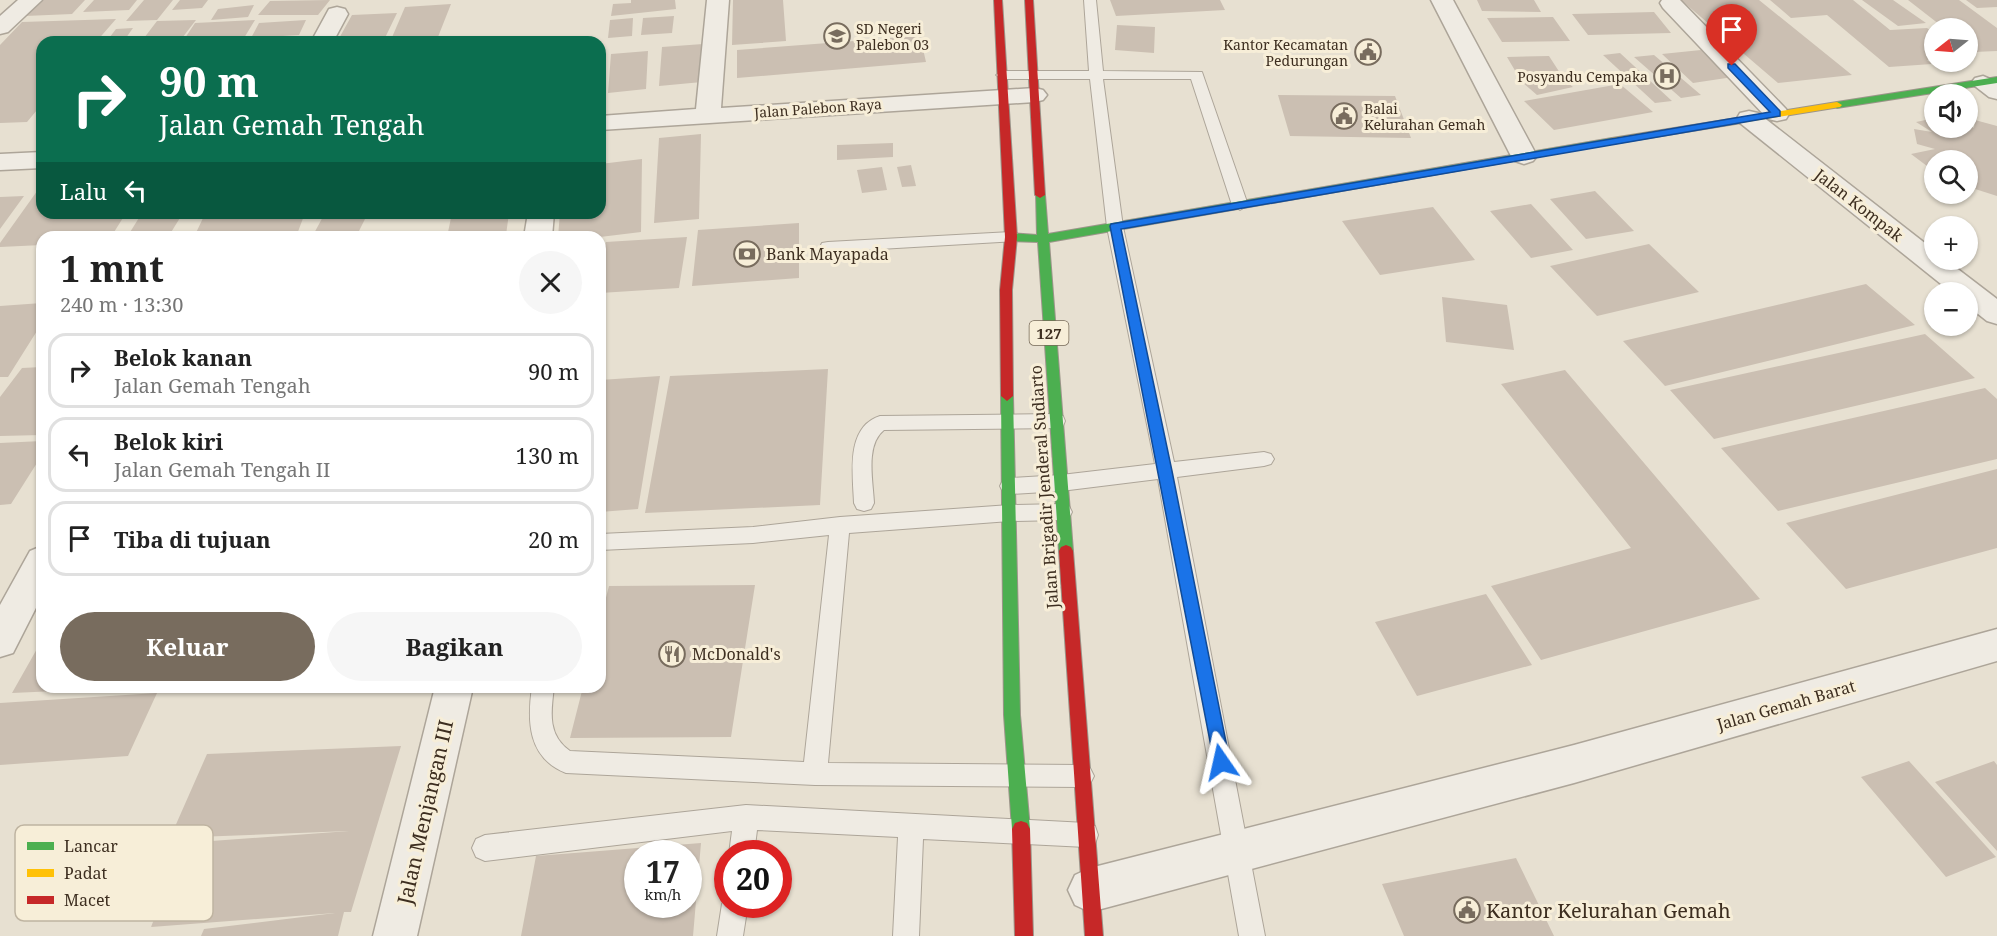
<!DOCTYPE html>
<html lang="id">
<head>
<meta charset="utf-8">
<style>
	:root { --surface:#fff; --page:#f6f6f6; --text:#222; --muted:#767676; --line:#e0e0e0; --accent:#786c5e }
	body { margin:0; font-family:"Noto Serif",serif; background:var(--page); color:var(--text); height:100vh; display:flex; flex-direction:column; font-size:22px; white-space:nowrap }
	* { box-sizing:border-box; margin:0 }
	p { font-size:20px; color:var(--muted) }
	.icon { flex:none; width:33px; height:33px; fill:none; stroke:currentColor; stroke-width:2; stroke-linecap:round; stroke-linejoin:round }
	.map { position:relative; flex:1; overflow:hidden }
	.drawer { position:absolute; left:36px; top:231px; width:570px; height:462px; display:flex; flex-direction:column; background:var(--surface); border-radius:18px; box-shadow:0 2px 4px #0004 }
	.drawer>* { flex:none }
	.hud { position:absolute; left:36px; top:36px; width:570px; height:183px; border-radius:18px; box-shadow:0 2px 4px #0004; background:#0b6e4f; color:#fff; overflow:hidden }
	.needle { width:39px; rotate:253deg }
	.controls { position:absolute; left:1924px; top:18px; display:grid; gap:12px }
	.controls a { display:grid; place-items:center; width:54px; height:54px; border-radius:50%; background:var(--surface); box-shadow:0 2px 4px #0004; font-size:30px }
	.speed { position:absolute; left:624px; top:840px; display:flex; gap:12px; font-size:30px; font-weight:700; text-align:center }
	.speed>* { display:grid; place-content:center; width:78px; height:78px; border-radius:50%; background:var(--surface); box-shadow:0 2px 4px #0004; line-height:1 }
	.speed small { font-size:15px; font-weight:400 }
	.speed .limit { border:9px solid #d22; background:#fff; color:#111 }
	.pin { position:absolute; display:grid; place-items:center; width:51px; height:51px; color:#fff; margin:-62px -26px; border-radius:50% 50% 50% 0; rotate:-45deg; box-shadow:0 0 6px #0007 }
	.pin .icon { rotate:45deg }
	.me { position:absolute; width:66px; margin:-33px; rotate:349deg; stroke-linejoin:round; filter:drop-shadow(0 0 4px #0008) }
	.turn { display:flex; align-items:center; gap:21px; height:126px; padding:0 24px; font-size:27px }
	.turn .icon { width:78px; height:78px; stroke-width:2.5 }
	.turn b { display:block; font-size:42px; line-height:51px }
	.then { display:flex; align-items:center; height:57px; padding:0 24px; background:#0003; gap:12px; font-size:22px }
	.round { display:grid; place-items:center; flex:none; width:63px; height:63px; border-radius:32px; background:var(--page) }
	.headline { display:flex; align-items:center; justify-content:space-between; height:102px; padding:0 24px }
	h1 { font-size:36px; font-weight:700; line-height:45px }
	.cta { display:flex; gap:12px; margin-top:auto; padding:12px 24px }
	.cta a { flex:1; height:69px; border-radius:36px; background:var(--accent); color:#fff; font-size:24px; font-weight:700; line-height:69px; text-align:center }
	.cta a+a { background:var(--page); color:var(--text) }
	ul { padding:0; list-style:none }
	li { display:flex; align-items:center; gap:18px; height:75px; margin:0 12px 9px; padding:0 12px; border:3px solid var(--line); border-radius:18px }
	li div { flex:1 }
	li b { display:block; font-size:22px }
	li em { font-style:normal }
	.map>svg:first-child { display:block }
	.building { fill:#cbbfb2; fill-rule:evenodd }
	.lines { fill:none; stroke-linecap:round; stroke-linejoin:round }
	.lane-casing { stroke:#ada599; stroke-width:2 }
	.street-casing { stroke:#ada599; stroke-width:3 }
	.fast-casing { stroke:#9c958a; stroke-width:2 }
	.slow-casing { stroke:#9c958a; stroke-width:2 }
	.jam-casing { stroke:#9c958a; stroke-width:2 }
	.lane { fill:#efebe3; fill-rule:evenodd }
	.street { fill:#efebe3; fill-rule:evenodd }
	.fast { fill:#4caf50; fill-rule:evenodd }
	.slow { fill:#ffc107; fill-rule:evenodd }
	.jam { fill:#c62828; fill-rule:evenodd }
	.route { fill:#1a73e8; stroke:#114b97; stroke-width:1.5 }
	.labels { text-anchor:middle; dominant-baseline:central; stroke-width:6; stroke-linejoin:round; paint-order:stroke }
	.far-poi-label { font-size:14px; fill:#3d2e20; stroke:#f7eed8; text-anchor:start }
	.far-street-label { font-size:14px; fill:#3d2e20; stroke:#f7eed8 }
	.shield { fill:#f7eed8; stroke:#756857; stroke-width:1.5 }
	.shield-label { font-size:15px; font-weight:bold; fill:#3d2e20 }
	.street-label { font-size:16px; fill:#3d2e20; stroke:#f7eed8 }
	.poi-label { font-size:16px; fill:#3d2e20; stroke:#f7eed8; text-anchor:start }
	.near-street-label { font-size:20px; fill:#3d2e20; stroke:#f7eed8 }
	.near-poi-label { font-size:20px; fill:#3d2e20; stroke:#f7eed8; text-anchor:start }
	.key { fill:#f7eed8; stroke:#bfb4a1; stroke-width:1.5 }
	.key-label { font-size:16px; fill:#3d2e20 }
</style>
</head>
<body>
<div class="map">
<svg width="1997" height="936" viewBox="0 0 1997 936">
	<rect width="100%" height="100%" fill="#e7e0d1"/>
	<path class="building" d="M 40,0 L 85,0 L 72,14 L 25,16 Z
		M 94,0 L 137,0 L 129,10 L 83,12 Z
		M 144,0 L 173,0 L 157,20 L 126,21 Z
		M 180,0 L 208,0 L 202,8 L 172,10 Z
		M 330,0 L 318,15 L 258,15 L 270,1 Z
		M 631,0 L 675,0 L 676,9 L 611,16 L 613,4 L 631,3 Z
		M 733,0 L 783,0 L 786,41 L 732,45 Z
		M 1110,0 L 1220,0 L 1225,10 L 1116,16 Z
		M 1477,0 L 1534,0 L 1541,12 L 1482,11 Z
		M 1681,0 L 1759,0 L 1852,75 L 1778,83 Z
		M 1770,0 L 1853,0 L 1890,30 L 1927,28 L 1935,34 L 1935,59 L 1927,60 L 1932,64 L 1889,67 L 1827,15 L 1791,18 Z
		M 1862,0 L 1893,0 L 1926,23 L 1898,26 Z
		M 1908,0 L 1959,0 L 1997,28 L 1997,51 L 1974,52 L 1968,47 L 1968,28 L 1944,28 Z
		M 1966,0 L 1997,0 L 1997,7 L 1977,8 Z
		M 451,4 L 436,42 L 390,42 L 405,7 Z
		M 254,5 L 248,17 L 211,20 L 218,9 Z
		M 1654,12 L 1671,33 L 1588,35 L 1572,14 Z
		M 397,13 L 383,42 L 337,42 L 352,15 Z
		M 674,16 L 672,33 L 641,35 L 643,18 Z
		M 1553,17 L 1570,41 L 1502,42 L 1487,18 Z
		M 633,18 L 632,36 L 608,38 L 610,20 Z
		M 116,19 L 96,42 L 42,42 L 42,104 L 27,122 L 0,123 L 0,45 L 22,22 Z
		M 196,20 L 179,42 L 141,42 L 157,21 Z
		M 255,20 L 244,38 L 183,41 L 195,23 Z
		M 306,20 L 299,35 L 251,38 L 259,23 Z
		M 1117,25 L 1155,27 L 1154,53 L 1115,50 Z
		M 133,28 L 123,42 L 106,42 L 116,29 Z
		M 920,36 L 926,62 L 737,78 L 737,50 Z
		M 703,44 L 702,82 L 659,86 L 662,47 Z
		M 1701,50 L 1733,77 L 1693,83 L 1662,54 Z
		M 648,51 L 646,89 L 608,93 L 611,54 Z
		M 1620,53 L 1672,101 L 1655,103 L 1603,55 Z
		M 1654,55 L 1701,95 L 1681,98 L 1634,57 Z
		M 1549,56 L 1560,73 L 1517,74 L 1507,57 Z
		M 1558,75 L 1573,87 L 1537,95 L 1522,82 Z
		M 1620,84 L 1653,112 L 1554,130 L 1524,101 Z
		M 1278,95 L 1395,96 L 1411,138 L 1290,136 Z
		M 1935,118 L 1935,128 L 1968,128 L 1968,124 L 1974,128 L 1975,120 L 1997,126 L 1997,196 L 1972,188 L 1971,177 L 1968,178 L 1968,160 L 1935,160 L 1935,172 L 1911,154 L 1935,149 L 1917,144 L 1914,129 L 1932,132 L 1916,122 Z
		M 701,134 L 699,219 L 654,223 L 659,138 Z
		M 893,143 L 893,157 L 837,160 L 837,145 Z
		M 642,159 L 641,232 L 600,237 L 558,237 L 560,213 L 600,213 L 600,164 Z
		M 911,165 L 916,186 L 902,187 L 897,167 Z
		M 882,167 L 887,190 L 862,193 L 857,170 Z
		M 40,187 L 42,187 L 42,213 L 126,213 L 111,237 L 42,237 L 42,245 L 0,247 L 0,243 Z
		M 1595,191 L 1634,231 L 1586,239 L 1550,199 Z
		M 24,196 L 0,229 L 0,197 Z
		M 1531,204 L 1573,250 L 1531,258 L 1490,211 Z
		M 1433,207 L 1475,260 L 1380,275 L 1342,221 Z
		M 142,213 L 183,213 L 170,234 L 127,237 Z
		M 241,213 L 305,213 L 296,237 L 194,237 L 204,216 Z
		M 325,213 L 368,213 L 356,237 L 312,237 Z
		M 380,213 L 426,213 L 425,216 L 377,219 Z
		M 452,213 L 509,213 L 506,235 L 447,237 Z
		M 799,223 L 799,278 L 692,286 L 698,230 Z
		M 687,237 L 679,288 L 600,293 L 600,269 L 606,242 Z
		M 1649,244 L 1699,292 L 1597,316 L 1550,266 Z
		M 1866,284 L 1915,325 L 1665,386 L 1623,341 Z
		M 1442,297 L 1507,305 L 1514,350 L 1446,342 Z
		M 42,303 L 42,323 L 8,377 L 0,377 L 0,306 Z
		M 1925,334 L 1975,378 L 1714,439 L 1670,390 Z
		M 42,367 L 42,435 L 0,436 L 0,397 L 22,368 Z
		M 828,369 L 820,505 L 645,513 L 670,376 Z
		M 1565,370 L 1701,530 L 1760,599 L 1541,660 L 1491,586 L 1631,548 L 1501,384 Z
		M 660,376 L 638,509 L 600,512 L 600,380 Z
		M 1985,388 L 1997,399 L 1997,459 L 1778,511 L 1721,448 Z
		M 42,441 L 42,455 L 11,504 L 0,505 L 0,443 Z
		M 1997,469 L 1997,548 L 1846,589 L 1786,523 Z
		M 755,585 L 731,737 L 570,738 L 583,687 L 600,687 L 600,621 L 609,586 Z
		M 1486,594 L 1532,665 L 1417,696 L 1375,622 Z
		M 42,640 L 42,687 L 101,687 L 101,689 L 12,693 Z
		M 157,693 L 128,756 L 0,765 L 0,703 Z
		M 401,746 L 351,912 L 344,912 L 338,936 L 201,936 L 204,929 L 335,913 L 151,927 L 184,843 L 349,831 L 170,838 L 207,754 Z
		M 1909,761 L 1996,857 L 1946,877 L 1861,777 Z
		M 1994,761 L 1997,765 L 1997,851 L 1935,782 Z
		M 701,843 L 693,936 L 521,936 L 536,856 ZM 638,854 L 688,854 L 688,904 L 638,904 Z
		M 1516,858 L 1554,936 L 1404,936 L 1382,884 Z"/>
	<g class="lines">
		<g class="lane-casing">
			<path id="lane" d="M 1084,0 L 1096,0 L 1103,71 L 1202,72 L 1248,205 L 1240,210 L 1232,205 L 1191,79 L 1103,79 L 1123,227 L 1174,462 L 1264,452 L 1271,454 L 1274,459 L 1271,464 L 1264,466 L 1177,477 L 1265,936 L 1239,936 L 1158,479 L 1061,491 L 1010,494 L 1003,492 L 1000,486 L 1003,480 L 1010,478 L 1061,475 L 1155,464 L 1107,227 L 1090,79 L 1003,79 L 996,75 L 1003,71 L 1089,71 Z
				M 1011,232 L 1017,233 L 1019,237 L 1017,241 L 828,252 L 822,251 L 820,247 L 822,243 L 828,242 Z
				M 1056,414 L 1063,416 L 1065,421 L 1063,426 L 1056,428 L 884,430 C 865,445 873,481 874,503 L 871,509 L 864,511 L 857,509 L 854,503 C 853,475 845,427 880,416 Z
				M 1062,504 L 1069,506 L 1072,512 L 1069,518 L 1062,520 L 1010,521 L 849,533 L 828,763 L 1082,765 L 1090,768 L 1094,776 L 1090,784 L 1082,787 L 815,785 L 566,773 C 528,758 527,722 532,687 L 554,687 C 551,712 547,735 570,751 L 804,762 L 829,535 L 753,543 L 600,550 L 600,534 L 753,527 L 840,517 L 1010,505 Z
				M 746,805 L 1086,823 L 1095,826 L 1098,835 L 1095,844 L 1086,847 L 923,839 L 919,936 L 893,936 L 898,837 L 757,830 L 754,854 L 729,854 L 732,831 L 485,861 L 476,857 L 472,848 L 476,839 L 485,835 Z
				M 728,894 L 728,904 L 748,904 L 743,936 L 717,936 L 722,904 Z"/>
		</g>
		<g class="street-casing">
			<path id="street" d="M 18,0 L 42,0 L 8,32 L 0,34 L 0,16 Z
				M 707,0 L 729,0 L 721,108 L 1035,88 L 1043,90 L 1047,95 L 1043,100 L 1035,102 L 600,130 L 600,116 L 696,109 Z
				M 1431,0 L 1453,0 L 1537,156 L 1533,161 L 1524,164 L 1515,161 L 1511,156 Z
				M 1662,0 L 1680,0 L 1786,109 L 1789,114 L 1786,119 L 1777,121 L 1768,119 L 1663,8 L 1660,3 Z
				M 337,7 L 345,9 L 348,14 L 333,42 L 311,42 L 329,9 Z
				M 1983,76 L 1997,82 L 1997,99 L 1989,97 L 1971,83 L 1975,78 Z
				M 1749,111 L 1758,113 L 1935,251 L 1935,260 L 1946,260 L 1997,299 L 1997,324 L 1987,321 L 1968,306 L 1968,292 L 1951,292 L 1740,123 L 1737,118 L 1740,113 Z
				M 42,152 L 42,168 L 0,170 L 0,154 Z
				M 528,213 L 554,213 L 552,237 L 524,237 Z
				M 42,546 L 42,596 L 13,653 L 0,657 L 0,605 L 30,551 Z
				M 1997,629 L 1997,661 L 1574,783 L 1090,912 L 1075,905 L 1068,890 L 1075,875 L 1090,868 L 1574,745 Z
				M 435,687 L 473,687 L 417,936 L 373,936 Z"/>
		</g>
		<g class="fast-casing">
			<path id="fast" d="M 1997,77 L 1997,83 L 1837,108 L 1832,105 L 1837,102 Z
				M 1612,138 L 1617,141 L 1616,143 L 1049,242 L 1073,551 L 1071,555 L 1066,557 L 1061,555 L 1059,551 L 1038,242 L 1011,241 L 1005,237 L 1011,233 L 1037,235 L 1036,193 L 1040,192 L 1045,195 L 1048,234 Z
				M 1007,391 L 1013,396 L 1020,715 L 1030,829 L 1027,835 L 1021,837 L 1015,835 L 1012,829 L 1004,715 L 1001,396 Z"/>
		</g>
		<g class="slow-casing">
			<path id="slow" d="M 1837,102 L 1842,105 L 1840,107 L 1612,144 L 1607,141 L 1612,138 Z"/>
		</g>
		<g class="jam-casing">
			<path id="jam" d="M 994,0 L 1002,0 L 1017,237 L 1012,290 L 1013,396 L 1007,401 L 1001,396 L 1000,290 L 1005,237 Z
				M 1025,0 L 1033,0 L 1045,195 L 1040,198 L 1035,195 Z
				M 1066,545 L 1071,547 L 1073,551 L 1103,936 L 1085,936 L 1059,551 L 1061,547 Z
				M 1021,821 L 1027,823 L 1030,829 L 1033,936 L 1015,936 L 1012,829 L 1015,823 Z"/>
		</g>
		<use href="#lane" class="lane"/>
		<use href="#street" class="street"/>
		<use href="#fast" class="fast"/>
		<use href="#slow" class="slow"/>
		<use href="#jam" class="jam"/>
	</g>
	<path class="route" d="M 1728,64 L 1735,64 L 1780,111 L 1780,116 L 1121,229 L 1172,471 L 1230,762 L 1227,767 L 1221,770 L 1215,767 L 1110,226 L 1111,224 L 1770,112 L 1728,68 Z"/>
	<defs>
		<g id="school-ring" transform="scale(1.35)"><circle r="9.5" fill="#f7eed8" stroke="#786c5e" stroke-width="1.5"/><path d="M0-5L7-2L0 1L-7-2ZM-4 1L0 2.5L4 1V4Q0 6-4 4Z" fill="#786c5e"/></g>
		<g id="civic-ring" transform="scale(1.35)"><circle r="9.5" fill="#f7eed8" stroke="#786c5e" stroke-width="1.5"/><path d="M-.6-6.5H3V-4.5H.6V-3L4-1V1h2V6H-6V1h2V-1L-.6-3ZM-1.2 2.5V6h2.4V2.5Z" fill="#786c5e"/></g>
		<g id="hospital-ring" transform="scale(1.35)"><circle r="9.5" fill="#f7eed8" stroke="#786c5e" stroke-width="1.5"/><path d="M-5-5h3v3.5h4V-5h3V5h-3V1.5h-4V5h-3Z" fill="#786c5e"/></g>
		<g id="bank-ring" transform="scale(1.35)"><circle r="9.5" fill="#f7eed8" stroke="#786c5e" stroke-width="1.5"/><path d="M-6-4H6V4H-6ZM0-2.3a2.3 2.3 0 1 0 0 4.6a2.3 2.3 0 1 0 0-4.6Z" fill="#786c5e"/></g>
		<g id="restaurant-ring" transform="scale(1.35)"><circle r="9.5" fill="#f7eed8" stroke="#786c5e" stroke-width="1.5"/><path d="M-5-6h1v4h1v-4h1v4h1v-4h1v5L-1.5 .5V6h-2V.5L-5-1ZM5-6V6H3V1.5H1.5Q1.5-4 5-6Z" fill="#786c5e"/></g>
	</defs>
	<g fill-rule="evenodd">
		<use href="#school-ring" x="837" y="36"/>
		<use href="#civic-ring" x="1368" y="52"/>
		<use href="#hospital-ring" x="1667" y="76"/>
		<use href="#civic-ring" x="1344" y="116"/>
		<use href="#bank-ring" x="747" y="254"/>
		<use href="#restaurant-ring" x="672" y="654"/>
		<use href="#civic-ring" x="1467" y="910"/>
	</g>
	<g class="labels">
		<g class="far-poi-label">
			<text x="856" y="28">SD Negeri<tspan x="856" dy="16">Palebon 03</tspan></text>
			<text x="1348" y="44" text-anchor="end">Kantor Kecamatan<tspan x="1348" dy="16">Pedurungan</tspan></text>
			<text x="1648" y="76" text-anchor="end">Posyandu Cempaka</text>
			<text x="1364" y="108">Balai<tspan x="1364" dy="16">Kelurahan Gemah</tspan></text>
		</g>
		<g class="far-street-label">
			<text transform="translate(818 108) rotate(-4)">Jalan Palebon Raya</text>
		</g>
		<rect class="shield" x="1029.5" y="321" width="39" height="24" rx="4.5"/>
		<g class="shield-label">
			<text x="1049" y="333">127</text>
		</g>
		<g class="street-label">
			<text transform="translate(1859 205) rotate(38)">Jalan Kompak</text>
			<text transform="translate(1044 487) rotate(-94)">Jalan Brigadir Jenderal Sudiarto</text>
			<text transform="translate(1786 705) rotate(-16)">Jalan Gemah Barat</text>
		</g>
		<g class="poi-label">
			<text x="766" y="254">Bank Mayapada</text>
			<text x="692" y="654">McDonald's</text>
		</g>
		<g class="near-street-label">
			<text transform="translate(425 812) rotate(-77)">Jalan Menjangan III</text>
		</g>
		<g class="near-poi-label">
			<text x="1486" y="910">Kantor Kelurahan Gemah</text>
		</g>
	</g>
	<rect x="15" y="825" width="198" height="96" rx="9" class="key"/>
	<rect x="27" y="842" width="27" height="8" fill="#4caf50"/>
	<rect x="27" y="869" width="27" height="8" fill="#ffc107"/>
	<rect x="27" y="896" width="27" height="8" fill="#c62828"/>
	<g class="key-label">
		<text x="64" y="852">Lancar</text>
		<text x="64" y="879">Padat</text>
		<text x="64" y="906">Macet</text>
	</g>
</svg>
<div class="controls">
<a><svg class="needle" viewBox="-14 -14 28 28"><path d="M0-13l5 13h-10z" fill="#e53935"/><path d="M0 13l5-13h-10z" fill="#767676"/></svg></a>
<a><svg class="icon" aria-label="sound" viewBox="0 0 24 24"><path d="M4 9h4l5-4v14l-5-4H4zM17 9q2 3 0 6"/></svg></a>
<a><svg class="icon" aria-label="search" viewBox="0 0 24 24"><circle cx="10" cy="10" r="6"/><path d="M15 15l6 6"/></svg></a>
<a>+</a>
<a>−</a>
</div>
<div class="speed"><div>17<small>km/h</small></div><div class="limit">20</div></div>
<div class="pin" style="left:1732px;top:66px;background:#d93025"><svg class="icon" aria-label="arrive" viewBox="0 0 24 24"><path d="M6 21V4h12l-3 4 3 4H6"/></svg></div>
<svg class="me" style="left:1221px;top:762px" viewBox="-20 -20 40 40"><path d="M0-17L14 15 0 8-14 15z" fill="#1a73e8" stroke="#fff" stroke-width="4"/></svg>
<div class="hud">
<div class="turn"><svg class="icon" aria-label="right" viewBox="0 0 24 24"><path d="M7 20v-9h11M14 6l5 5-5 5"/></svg><div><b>90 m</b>Jalan Gemah Tengah</div></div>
<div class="then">Lalu<svg class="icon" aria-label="left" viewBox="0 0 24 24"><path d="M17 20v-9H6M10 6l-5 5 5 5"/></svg></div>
</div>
<section class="drawer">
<div class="headline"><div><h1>1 mnt</h1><p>240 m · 13:30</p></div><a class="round"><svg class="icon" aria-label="close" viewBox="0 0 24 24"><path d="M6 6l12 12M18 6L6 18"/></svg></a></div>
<ul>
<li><svg class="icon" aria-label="right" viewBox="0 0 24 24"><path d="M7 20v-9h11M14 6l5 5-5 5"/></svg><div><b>Belok kanan</b><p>Jalan Gemah Tengah</p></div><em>90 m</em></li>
<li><svg class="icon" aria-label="left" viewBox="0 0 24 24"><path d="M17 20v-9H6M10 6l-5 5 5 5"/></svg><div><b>Belok kiri</b><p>Jalan Gemah Tengah II</p></div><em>130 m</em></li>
<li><svg class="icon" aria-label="arrive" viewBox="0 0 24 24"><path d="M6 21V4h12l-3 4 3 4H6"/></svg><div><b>Tiba di tujuan</b></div><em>20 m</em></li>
</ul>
<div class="cta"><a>Keluar</a><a>Bagikan</a></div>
</section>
</div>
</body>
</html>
